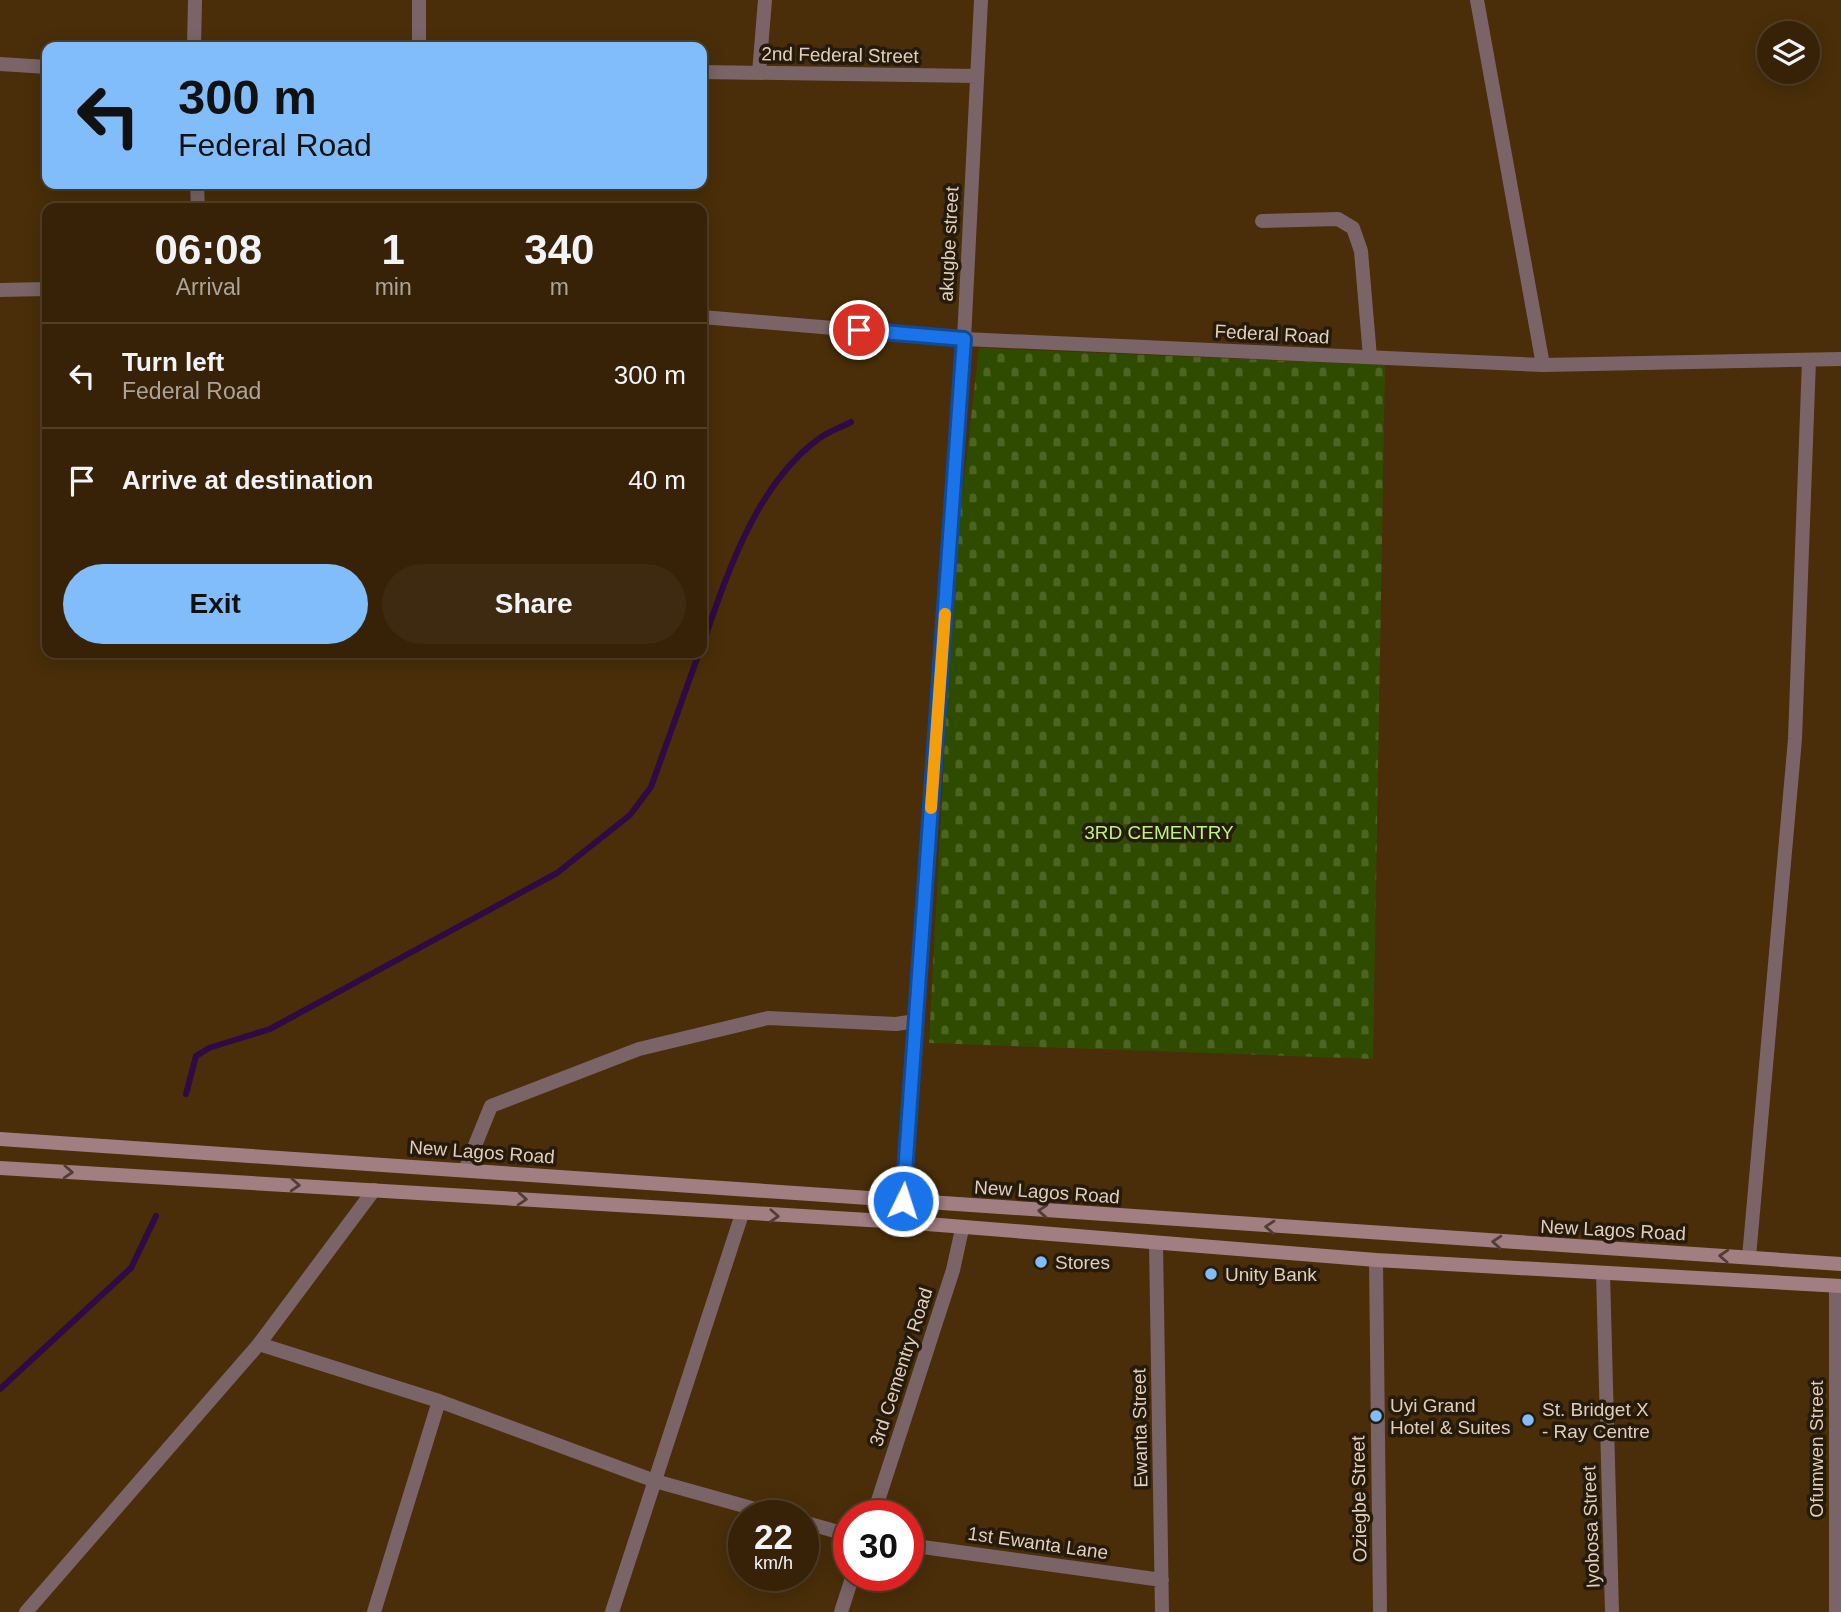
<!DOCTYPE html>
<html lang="en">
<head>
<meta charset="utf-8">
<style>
	:root { --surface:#372207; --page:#3e2a11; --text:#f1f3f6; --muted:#aaa49b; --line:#513f28; --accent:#80bdfa }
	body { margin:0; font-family:Helvetica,sans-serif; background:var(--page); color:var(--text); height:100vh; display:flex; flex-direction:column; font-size:26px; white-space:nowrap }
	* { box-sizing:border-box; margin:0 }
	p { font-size:23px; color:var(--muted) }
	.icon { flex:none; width:38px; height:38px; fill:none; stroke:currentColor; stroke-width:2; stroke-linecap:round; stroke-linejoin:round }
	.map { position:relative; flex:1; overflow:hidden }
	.panel { position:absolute; left:42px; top:203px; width:665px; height:455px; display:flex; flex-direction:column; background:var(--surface); border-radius:14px; box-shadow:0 4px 18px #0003,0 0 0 2px var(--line) }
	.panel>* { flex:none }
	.guide { position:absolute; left:42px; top:42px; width:665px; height:147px; border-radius:14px; box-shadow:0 4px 18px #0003,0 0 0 2px var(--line); background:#80bdfa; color:#111; overflow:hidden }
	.buttons { position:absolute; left:1757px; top:21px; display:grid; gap:14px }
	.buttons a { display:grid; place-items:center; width:63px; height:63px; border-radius:50%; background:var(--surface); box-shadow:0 4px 18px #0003,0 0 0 2px var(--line); font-size:35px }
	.speed { position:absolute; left:728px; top:1500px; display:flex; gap:14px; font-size:35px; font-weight:700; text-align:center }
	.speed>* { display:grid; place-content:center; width:91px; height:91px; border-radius:50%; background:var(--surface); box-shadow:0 4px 18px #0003,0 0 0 2px var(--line); line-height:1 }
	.speed small { font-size:18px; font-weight:400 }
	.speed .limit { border:10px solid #d22; background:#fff; color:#111 }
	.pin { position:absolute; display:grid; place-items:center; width:60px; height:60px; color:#fff; margin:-30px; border:4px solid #fff; border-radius:50%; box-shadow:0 2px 7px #0007 }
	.me { position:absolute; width:77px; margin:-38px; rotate:4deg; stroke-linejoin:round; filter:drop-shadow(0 0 5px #0008) }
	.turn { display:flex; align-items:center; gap:24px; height:147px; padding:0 21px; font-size:32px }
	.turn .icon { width:91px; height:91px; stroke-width:2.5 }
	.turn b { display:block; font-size:49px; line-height:60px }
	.eta { display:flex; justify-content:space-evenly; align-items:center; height:119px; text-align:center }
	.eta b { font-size:42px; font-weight:700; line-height:49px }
	.cta { display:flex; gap:14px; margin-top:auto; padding:14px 21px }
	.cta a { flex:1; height:80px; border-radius:42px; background:var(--accent); color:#111; font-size:28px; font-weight:700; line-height:80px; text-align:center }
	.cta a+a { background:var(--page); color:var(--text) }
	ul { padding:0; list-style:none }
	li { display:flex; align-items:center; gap:21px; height:105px; padding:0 21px; border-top:2px solid var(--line) }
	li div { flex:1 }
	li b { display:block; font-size:26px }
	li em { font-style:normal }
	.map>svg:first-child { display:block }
	.cemetery { fill:url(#cemetery-stones) }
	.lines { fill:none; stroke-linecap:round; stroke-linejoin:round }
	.stream { stroke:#2f0a44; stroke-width:6 }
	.minor { stroke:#7a6467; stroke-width:14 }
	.tertiary { stroke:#7a6467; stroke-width:14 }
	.secondary { stroke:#a17e82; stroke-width:14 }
	.oneway { stroke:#513d35 }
	.route-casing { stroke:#114b97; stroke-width:18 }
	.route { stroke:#1a73e8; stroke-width:12 }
	.slow { stroke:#f59e0b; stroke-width:12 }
	.poi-dot { fill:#80bdfa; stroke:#261a0b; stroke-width:2.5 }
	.labels { text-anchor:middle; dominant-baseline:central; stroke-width:7; stroke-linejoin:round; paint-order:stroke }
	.street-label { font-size:19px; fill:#e0cfbc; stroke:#261a0b }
	.park-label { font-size:19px; fill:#bbf37b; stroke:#261a0b }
	.poi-label { font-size:19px; fill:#e0cfbc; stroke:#261a0b; text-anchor:start }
</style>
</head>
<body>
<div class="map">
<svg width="1841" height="1612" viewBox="0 0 1841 1612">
	<defs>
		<pattern id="cemetery-stones" width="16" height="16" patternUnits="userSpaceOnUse" patternTransform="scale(1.75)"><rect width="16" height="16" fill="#2f4b00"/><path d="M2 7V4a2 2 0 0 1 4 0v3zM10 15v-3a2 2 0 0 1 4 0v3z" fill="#4d6423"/></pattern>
	</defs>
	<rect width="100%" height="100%" fill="#492e09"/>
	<path class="cemetery" d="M 979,348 L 1385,365 L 1373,1059 L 929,1043 L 954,566 Z"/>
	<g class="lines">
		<path class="stream" d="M 702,646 C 727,575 754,488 817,440 C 827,432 840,428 851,422
			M 186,1094 L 196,1056 L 209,1048 L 270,1029 L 557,873 L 630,815 L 651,787 L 699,653
			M 0,1389 L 131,1268 L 156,1216"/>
		<path class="minor" d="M 1477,0 L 1543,365
			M 194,47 L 195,0
			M 419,47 L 419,0
			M 0,64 L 47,67
			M 702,72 L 977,76
			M 759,73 L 765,0
			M 197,184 L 198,208
			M 1262,221 L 1338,219 L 1353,228 L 1361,251 L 1370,357
			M 465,1170 L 491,1106 L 639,1049 L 768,1018 L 896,1024 L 916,1021
			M 903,1201 L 964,339 L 981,0
			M 1156,1244 L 1162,1612
			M 1749,1257 L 1795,739 L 1809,360
			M 1376,1260 L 1380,1612
			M 1603,1273 L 1612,1612
			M 1836,1286 L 1836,1612
			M 259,1344 L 439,1401 L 655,1481 L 780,1516
			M 873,1516 L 953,1270 L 962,1229
			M 803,1522 L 849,1535
			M 908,1545 L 1162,1580
			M 374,1612 L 439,1401
			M 612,1612 L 742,1214
			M 841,1612 L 853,1575"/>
		<path class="tertiary" d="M 0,290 L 47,289
			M 702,317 L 964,339 L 1543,365 L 1841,359
			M 26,1612 L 259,1344 L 374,1190"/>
		<path class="secondary" d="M 0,1139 L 1841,1264
			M 0,1168 L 902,1222 L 1376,1260 L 1841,1286"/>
	</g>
	<defs><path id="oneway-chevron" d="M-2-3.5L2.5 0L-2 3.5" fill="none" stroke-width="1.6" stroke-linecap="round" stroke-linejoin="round" transform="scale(1.75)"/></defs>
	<g class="oneway">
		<use href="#oneway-chevron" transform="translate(68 1172) rotate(3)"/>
		<use href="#oneway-chevron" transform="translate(295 1185) rotate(3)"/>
		<use href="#oneway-chevron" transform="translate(522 1199) rotate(4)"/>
		<use href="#oneway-chevron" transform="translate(1043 1211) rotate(-176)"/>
		<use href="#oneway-chevron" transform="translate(774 1216) rotate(3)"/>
		<use href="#oneway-chevron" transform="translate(1270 1227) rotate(-176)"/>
		<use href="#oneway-chevron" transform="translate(1497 1242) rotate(-176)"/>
		<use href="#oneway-chevron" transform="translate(1724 1256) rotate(-177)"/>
	</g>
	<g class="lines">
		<g class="route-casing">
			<path id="route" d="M 859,330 L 964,339 L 903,1201"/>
		</g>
		<use href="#route" class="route"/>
		<path class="slow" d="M 931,808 L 945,614"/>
	</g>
	<g class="poi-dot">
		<circle cx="1041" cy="1262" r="7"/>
		<circle cx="1211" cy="1274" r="7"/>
		<circle cx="1376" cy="1416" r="7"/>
		<circle cx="1528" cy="1420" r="7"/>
	</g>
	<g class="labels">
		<g class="street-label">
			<text transform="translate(840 55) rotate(1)">2nd Federal Street</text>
			<text transform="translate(949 244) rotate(-87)">akugbe street</text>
			<text transform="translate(1272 334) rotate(3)">Federal Road</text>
			<text transform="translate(482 1152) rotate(4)">New Lagos Road</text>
			<text transform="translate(1047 1192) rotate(4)">New Lagos Road</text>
			<text transform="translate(1613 1230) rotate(3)">New Lagos Road</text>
			<text transform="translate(901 1367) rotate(-72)">3rd Cementry Road</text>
			<text transform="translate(1140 1428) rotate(-91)">Ewanta Street</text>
			<text transform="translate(1816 1449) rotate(-90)">Ofumwen Street</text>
			<text transform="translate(1359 1499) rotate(-91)">Oziegbe Street</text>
			<text transform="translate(1591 1527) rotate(-92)">Iyobosa Street</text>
			<text transform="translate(1038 1543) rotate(8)">1st Ewanta Lane</text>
		</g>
		<g class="park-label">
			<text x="1159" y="832">3RD CEMENTRY</text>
		</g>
		<g class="poi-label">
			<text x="1055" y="1262">Stores</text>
			<text x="1225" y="1274">Unity Bank</text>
			<text x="1390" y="1405">Uyi Grand<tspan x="1390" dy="22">Hotel &amp; Suites</tspan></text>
			<text x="1542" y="1409">St. Bridget X<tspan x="1542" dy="22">- Ray Centre</tspan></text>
		</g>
	</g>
</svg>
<div class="buttons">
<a><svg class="icon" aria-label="layers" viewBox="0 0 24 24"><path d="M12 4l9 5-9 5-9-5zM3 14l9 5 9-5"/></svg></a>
</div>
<div class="speed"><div>22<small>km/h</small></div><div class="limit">30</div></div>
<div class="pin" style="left:859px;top:330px;background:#d93025"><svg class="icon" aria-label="arrive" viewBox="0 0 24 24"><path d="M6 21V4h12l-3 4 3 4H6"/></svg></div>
<svg class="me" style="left:903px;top:1201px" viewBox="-20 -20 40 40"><circle r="17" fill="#1a73e8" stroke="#fff" stroke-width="3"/><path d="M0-11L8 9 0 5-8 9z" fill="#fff"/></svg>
<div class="guide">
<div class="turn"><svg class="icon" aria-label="left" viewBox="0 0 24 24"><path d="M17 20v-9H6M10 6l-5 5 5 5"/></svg><div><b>300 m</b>Federal Road</div></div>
</div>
<section class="panel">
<div class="eta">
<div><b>06:08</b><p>Arrival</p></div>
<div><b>1</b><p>min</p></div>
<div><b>340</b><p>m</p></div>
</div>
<ul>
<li><svg class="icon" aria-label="left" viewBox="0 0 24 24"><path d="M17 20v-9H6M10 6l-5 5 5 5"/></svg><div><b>Turn left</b><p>Federal Road</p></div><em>300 m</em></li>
<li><svg class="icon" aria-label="arrive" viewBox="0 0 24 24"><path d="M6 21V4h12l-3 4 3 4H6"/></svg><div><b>Arrive at destination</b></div><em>40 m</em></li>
</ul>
<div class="cta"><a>Exit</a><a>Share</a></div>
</section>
</div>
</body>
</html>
